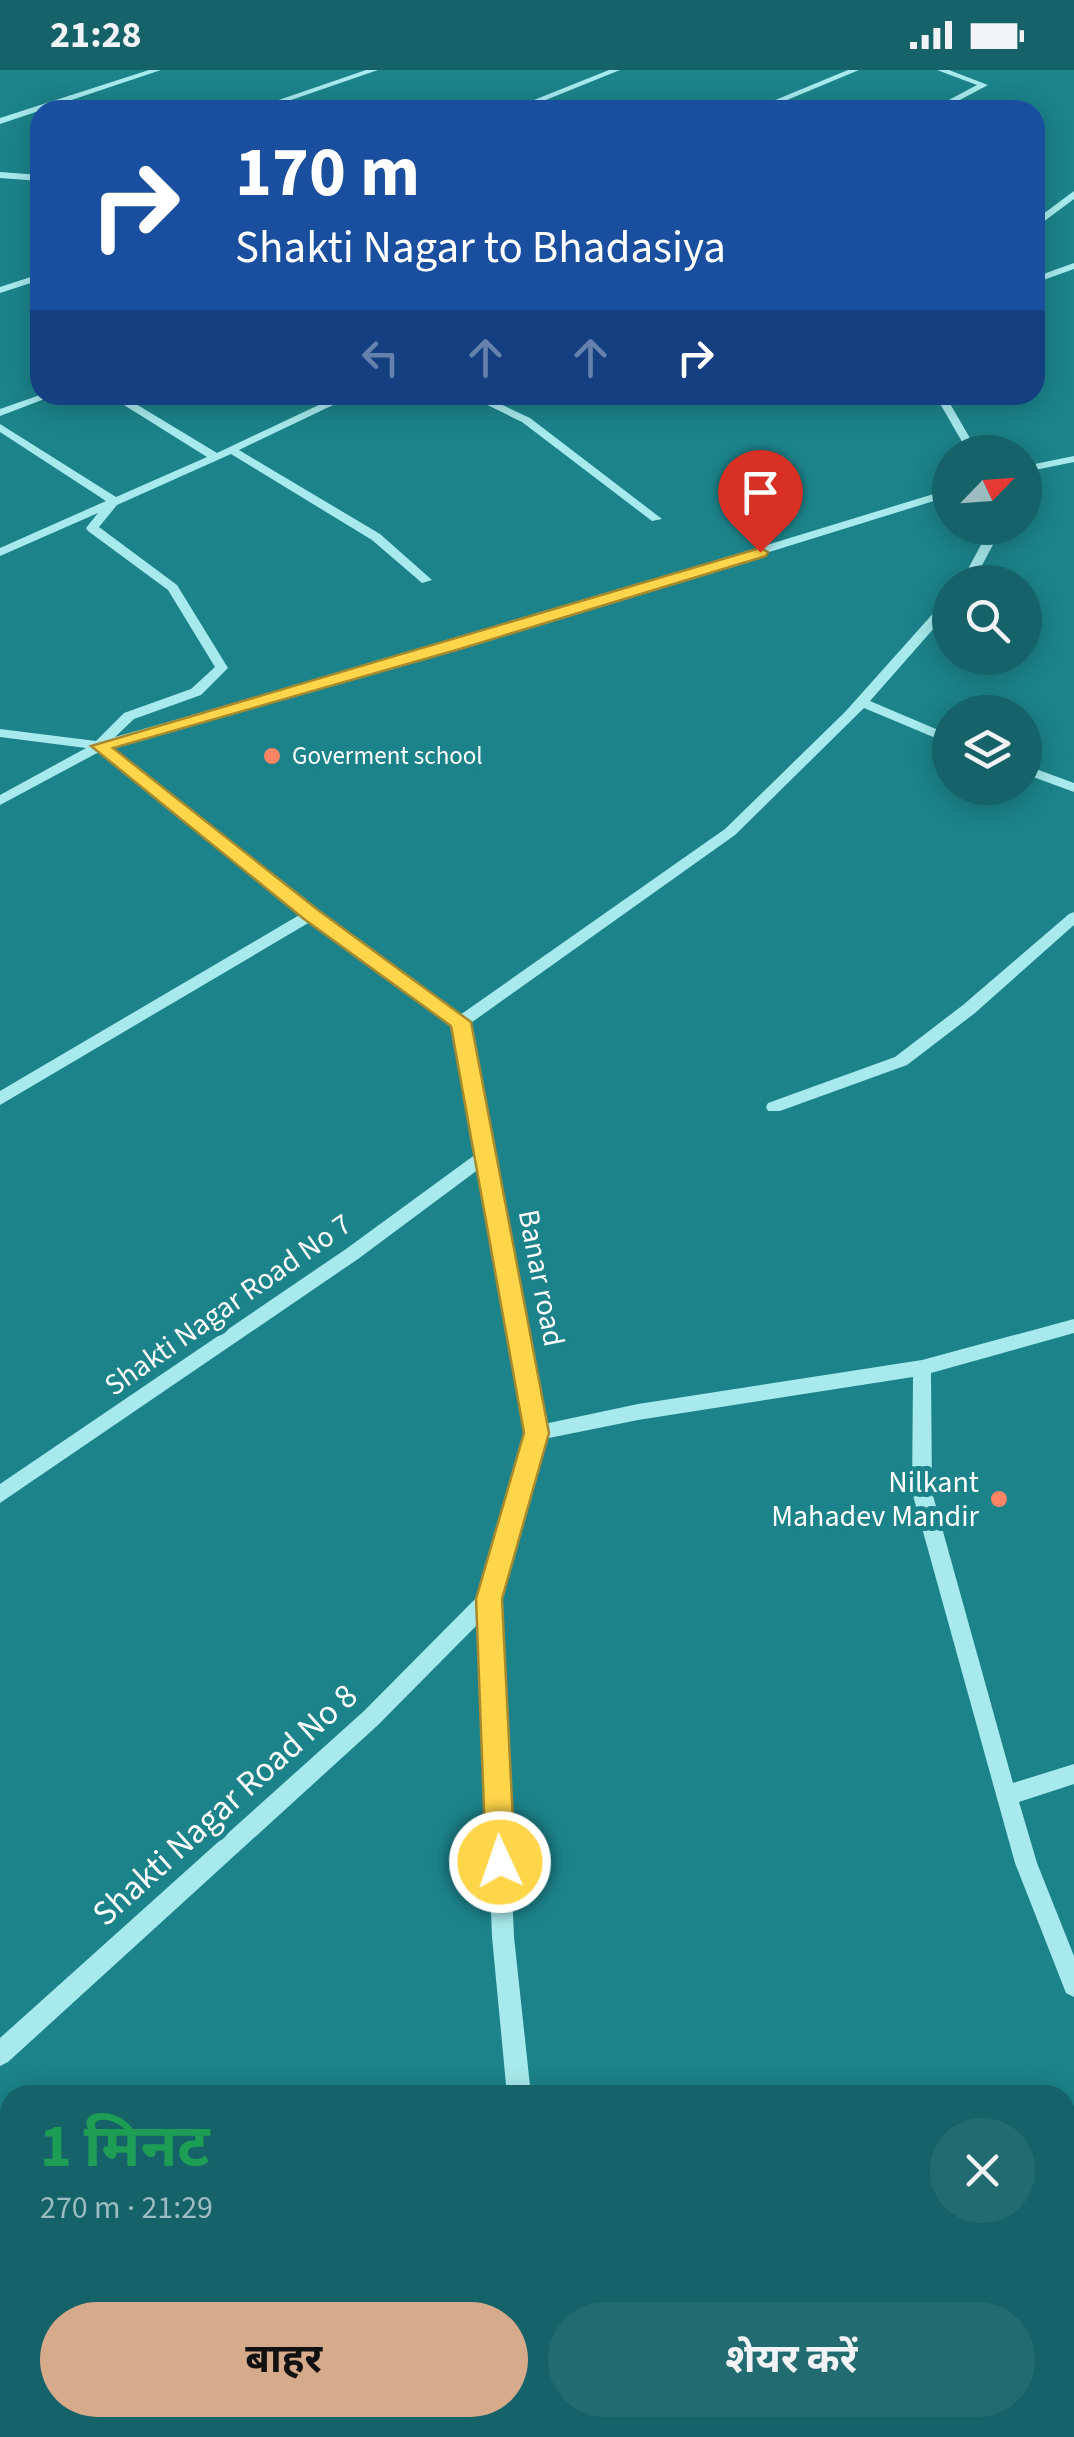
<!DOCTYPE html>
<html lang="hi">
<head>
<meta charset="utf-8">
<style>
	:root { --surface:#156268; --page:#226b71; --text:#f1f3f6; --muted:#9dbcc0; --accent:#d6ab8b }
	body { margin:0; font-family:"Source Sans 3","Noto Sans Devanagari",sans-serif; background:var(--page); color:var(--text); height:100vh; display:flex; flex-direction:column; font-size:38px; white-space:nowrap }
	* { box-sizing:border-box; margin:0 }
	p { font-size:32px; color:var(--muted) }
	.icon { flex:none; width:55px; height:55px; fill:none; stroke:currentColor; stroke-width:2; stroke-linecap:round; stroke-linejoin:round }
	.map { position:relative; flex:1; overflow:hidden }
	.details { position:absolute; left:0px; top:2015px; width:1075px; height:352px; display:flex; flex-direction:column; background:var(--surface); border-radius:30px 30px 0 0; box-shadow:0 5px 25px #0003 }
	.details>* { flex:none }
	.banner { position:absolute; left:30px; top:30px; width:1015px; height:305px; border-radius:30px; box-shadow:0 5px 25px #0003; background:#1a4fa0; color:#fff; overflow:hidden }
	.needle { width:65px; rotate:65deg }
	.tools { position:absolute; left:932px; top:365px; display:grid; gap:20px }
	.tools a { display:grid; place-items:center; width:110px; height:110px; border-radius:50%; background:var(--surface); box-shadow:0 5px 25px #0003; font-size:50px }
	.pin { position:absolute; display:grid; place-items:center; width:85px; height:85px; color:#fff; margin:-102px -42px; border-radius:50% 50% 50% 0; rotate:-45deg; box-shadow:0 0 10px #0007 }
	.pin .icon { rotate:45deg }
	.me { position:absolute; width:110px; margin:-55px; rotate:357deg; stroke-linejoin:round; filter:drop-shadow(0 0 8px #0008) }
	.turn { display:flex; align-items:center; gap:35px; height:210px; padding:0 40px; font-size:45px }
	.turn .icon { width:130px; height:130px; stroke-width:2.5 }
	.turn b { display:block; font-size:70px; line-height:85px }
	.lanes { display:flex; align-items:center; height:95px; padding:0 40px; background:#0003; justify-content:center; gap:50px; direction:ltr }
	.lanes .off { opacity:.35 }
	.round { display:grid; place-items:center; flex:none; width:105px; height:105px; border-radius:52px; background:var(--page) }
	.head { display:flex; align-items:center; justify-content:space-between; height:170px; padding:0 40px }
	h1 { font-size:60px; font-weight:700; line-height:75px; color:#1e9e55 }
	.action { display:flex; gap:20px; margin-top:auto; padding:20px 40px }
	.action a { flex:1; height:115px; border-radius:60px; background:var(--accent); color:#111; font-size:40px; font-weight:700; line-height:115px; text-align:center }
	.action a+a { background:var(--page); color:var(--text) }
	.status { display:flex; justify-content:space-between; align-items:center; height:70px; padding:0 50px; background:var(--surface); direction:ltr }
	.status svg { height:28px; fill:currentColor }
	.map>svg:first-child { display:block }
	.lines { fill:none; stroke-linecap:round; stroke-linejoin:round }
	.minor { fill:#a7e9ec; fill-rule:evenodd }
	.route { fill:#ffd54a; stroke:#a68a30; stroke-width:2.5 }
	.poi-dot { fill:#fd8464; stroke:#1c838a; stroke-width:4 }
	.labels { text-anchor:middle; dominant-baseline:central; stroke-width:10; stroke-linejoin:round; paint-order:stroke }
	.far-poi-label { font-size:25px; fill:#fff; stroke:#1c838a; text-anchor:start }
	.street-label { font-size:30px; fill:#fff; stroke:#1c838a }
	.poi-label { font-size:30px; fill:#fff; stroke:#1c838a; text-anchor:end }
	.near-street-label { font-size:35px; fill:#fff; stroke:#1c838a }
</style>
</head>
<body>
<div class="status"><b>21:28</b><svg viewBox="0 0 49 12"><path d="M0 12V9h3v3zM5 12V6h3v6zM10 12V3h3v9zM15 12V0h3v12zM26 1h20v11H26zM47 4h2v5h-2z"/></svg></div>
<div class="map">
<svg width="1074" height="2367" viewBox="0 0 1074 2367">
	<rect width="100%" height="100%" fill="#1c838a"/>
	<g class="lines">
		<path class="minor" d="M 149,0 L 161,0 L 0,54 L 0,48 Z
			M 366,0 L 378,0 L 262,40 L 250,40 Z
			M 609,0 L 620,0 L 521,40 L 509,40 Z
			M 848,0 L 859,0 L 763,40 L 751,40 Z
			M 937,0 L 949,0 L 988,15 L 941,40 L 930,40 L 977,15 Z
			M 0,102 L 40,105 L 40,111 L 0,108 Z
			M 1074,121 L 1074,129 L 1035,158 L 1035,150 Z
			M 1074,193 L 1074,199 L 1035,213 L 1035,207 Z
			M 40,204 L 40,210 L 0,223 L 0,217 Z
			M 40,325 L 55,325 L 0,346 L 0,339 Z
			M 108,325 L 121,325 L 217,383 L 340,325 L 354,325 L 239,380 L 380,464 L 432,510 L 422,513 L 372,470 L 231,384 L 117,435 L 99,457 L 177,515 L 228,598 L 201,625 L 134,649 L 115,667 L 449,572 L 950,419 L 950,426 L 459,578 L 110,677 L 316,842 L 460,945 L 725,759 L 845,642 L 946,529 L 950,528 L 950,540 L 870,631 L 950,665 L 950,674 L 864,638 L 735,765 L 468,955 L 544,1354 L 638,1334 L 922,1290 L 1074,1249 L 1074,1263 L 931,1303 L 932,1422 L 1013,1713 L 1074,1694 L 1074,1714 L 1019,1732 L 1037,1793 L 1074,1886 L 1074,1927 L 1066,1923 L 1015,1793 L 912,1422 L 913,1307 L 638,1350 L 544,1369 L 499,1529 L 514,1867 L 531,2025 L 507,2025 L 492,1867 L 480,1552 L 378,1655 L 8,1992 L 0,1996 L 0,1968 L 364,1641 L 480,1524 L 527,1363 L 479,1099 L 358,1189 L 0,1433 L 0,1414 L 346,1179 L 476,1084 L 453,956 L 310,852 L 0,1035 L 0,1021 L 301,844 L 99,682 L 0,735 L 0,725 L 86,678 L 0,667 L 0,659 L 96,671 L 124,643 L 191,619 L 215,597 L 168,520 L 88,461 L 86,458 L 98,443 L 0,486 L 0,478 L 106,431 L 0,362 L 0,354 L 116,427 L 207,387 Z
			M 467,325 L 481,325 L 530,348 L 662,449 L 652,451 L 522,352 Z
			M 935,325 L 945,325 L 978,382 L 968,382 Z
			M 1074,386 L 1074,392 L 1025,402 L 1025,396 Z
			M 990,458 L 1002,458 L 973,512 L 961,512 Z
			M 1025,695 L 1074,713 L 1074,722 L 1025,704 Z
			M 1074,842 L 1074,855 L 975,943 L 907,995 L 780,1041 L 768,1041 L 766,1037 L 768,1033 L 895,987 L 963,935 L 1069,844 Z
			M 1074,2318 L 1074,2345 L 1065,2348 L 1065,2322 Z
			M 355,2358 L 387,2358 L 384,2367 L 351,2367 Z
			M 561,2358 L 587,2358 L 589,2367 L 563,2367 Z
			M 993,2358 L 1033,2358 L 1030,2367 L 989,2367 Z"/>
	</g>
	<path class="route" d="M 760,478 L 768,482 L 766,486 L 460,579 L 113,678 L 318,840 L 471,952 L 549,1363 L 502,1529 L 515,1792 L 510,1802 L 500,1807 L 490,1802 L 486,1792 L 476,1529 L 524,1363 L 451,956 L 304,849 L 91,676 Z"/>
	<g class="poi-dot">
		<circle cx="272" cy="686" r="10"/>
		<circle cx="999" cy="1429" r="10"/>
	</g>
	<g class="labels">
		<g class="far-poi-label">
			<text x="292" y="686">Goverment school</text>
		</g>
		<g class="street-label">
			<text transform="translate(541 1208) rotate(79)">Banar road</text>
			<text transform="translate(228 1235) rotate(-35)">Shakti Nagar Road No 7</text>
		</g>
		<g class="poi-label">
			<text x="979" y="1412">Nilkant<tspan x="979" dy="34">Mahadev Mandir</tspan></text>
		</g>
		<g class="near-street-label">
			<text transform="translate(225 1735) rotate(-42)">Shakti Nagar Road No 8</text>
		</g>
	</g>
</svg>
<div class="tools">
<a><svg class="needle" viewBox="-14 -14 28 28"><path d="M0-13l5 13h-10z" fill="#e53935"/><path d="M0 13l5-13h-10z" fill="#9dbcc0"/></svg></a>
<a><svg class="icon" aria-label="search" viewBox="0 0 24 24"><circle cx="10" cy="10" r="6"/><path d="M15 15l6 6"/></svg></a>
<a><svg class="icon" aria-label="layers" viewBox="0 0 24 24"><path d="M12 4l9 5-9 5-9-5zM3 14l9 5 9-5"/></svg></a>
</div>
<div class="pin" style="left:760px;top:482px;background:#d93025"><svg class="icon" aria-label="arrive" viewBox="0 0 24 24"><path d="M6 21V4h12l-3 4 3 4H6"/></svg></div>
<svg class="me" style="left:500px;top:1792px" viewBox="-20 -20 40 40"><circle r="17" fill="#ffd54a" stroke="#fff" stroke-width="3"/><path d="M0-11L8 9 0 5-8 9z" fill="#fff"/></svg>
<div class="banner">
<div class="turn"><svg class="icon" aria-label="right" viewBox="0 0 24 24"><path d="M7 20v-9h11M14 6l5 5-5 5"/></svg><div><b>170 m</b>Shakti Nagar to Bhadasiya</div></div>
<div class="lanes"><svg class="icon off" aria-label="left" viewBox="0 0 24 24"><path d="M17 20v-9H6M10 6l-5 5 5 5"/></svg><svg class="icon off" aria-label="ahead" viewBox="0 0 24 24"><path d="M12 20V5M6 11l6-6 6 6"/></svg><svg class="icon off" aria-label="ahead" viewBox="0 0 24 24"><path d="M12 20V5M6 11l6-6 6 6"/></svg><svg class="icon" aria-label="right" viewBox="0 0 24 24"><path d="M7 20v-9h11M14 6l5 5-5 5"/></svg></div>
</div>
<section class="details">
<div class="head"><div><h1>1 मिनट</h1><p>270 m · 21:29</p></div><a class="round"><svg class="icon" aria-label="close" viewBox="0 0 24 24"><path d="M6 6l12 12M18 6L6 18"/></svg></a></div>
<div class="action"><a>बाहर</a><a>शेयर करें</a></div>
</section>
</div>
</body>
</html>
